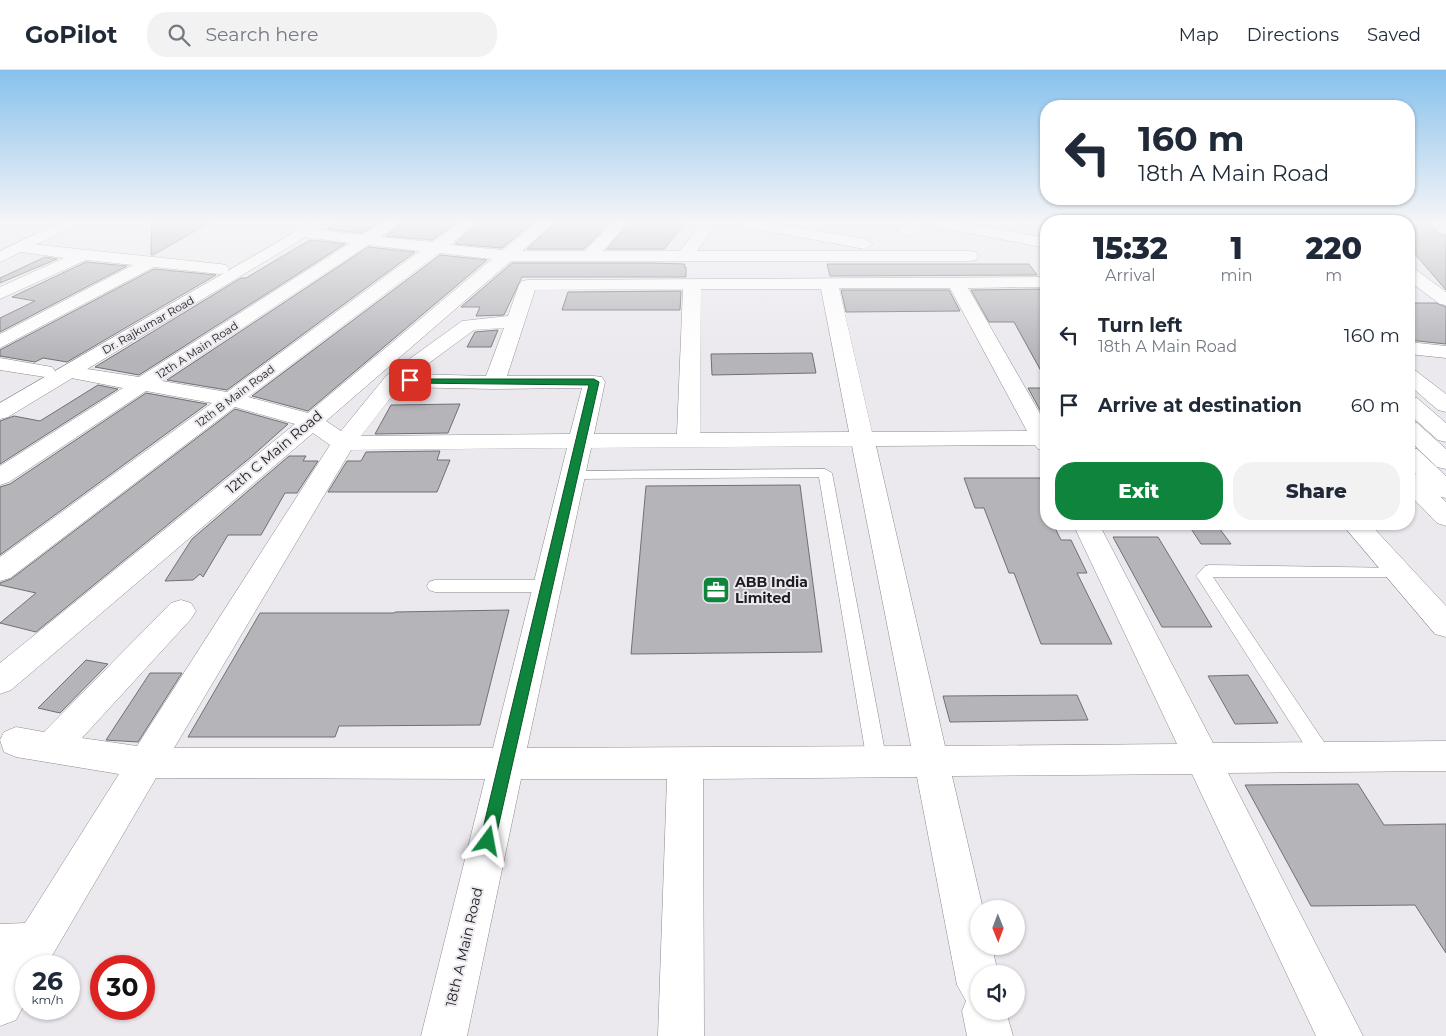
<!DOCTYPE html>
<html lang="en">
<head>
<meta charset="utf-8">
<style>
	:root { --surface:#fff; --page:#f2f2f3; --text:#1f2937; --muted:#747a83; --line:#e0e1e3; --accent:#0e843c }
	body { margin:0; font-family:Montserrat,sans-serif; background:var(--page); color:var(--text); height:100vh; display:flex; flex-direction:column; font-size:19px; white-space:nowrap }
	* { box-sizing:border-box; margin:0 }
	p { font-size:16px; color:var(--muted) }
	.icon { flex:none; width:28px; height:28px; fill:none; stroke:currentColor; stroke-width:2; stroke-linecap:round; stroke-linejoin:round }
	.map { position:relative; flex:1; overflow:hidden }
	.details { position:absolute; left:1040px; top:145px; width:375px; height:315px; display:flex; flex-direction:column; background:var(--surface); border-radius:20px; box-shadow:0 1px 4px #0004 }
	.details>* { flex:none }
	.banner { position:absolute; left:1040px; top:30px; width:375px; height:105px; border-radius:20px; box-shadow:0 1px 4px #0004; background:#fff; color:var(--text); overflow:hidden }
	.needle { width:32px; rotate:179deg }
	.controls { position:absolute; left:970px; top:830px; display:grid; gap:10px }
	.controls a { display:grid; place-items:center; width:55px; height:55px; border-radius:50%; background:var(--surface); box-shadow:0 1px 4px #0004; font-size:25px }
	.speed { position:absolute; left:15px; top:885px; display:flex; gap:10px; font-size:25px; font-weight:700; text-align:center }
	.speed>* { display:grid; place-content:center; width:65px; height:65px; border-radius:50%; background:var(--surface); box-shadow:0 1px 4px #0004; line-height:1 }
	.speed small { font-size:12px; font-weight:400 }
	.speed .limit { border:8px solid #d22; background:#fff; color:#111 }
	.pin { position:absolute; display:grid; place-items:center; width:42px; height:42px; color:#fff; margin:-21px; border-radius:10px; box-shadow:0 2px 8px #0006 }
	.me { position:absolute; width:55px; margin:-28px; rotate:13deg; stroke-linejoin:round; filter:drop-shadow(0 0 4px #0008) }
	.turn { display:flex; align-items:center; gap:18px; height:105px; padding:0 15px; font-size:22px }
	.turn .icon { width:65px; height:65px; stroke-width:2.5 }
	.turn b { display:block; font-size:35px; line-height:42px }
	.eta { display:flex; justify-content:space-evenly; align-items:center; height:85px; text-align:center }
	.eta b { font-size:30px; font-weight:800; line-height:35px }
	.button { display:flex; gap:10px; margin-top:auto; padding:10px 15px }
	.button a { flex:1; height:58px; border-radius:20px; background:var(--accent); color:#fff; font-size:20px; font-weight:800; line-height:58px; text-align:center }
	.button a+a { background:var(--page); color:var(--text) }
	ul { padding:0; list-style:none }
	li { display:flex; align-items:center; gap:15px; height:70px; padding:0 15px }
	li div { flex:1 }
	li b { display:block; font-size:19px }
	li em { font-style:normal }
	header { display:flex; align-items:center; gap:30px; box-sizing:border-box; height:70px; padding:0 25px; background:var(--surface); border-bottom:1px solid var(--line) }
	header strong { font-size:24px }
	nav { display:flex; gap:28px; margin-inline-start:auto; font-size:18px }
	.search { width:350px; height:45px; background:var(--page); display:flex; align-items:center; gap:12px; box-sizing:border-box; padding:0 18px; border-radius:20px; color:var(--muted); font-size:19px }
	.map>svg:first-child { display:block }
	.building { fill:#b5b4b9; stroke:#717075 }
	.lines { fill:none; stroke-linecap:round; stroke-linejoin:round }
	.lane-casing { stroke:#8d8b90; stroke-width:1 }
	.street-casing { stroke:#8d8b90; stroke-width:1 }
	.secondary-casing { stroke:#8d8b90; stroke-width:1 }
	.primary-casing { stroke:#8d8b90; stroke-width:1 }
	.lane { fill:#fff; fill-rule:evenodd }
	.street { fill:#fff; fill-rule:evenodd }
	.secondary { fill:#fff; fill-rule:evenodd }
	.primary { fill:#fff; fill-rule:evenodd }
	.route { fill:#0e843c; stroke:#095627 }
	.labels { text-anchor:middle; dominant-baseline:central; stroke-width:4; stroke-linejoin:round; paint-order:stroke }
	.far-street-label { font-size:11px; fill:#1d1c1e; stroke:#ebe8ee }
	.street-label { font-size:14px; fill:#1d1c1e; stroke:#ebe8ee }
	.poi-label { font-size:14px; font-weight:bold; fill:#1d1c1e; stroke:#ebe8ee; text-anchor:start }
</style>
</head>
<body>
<header>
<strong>GoPilot</strong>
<div class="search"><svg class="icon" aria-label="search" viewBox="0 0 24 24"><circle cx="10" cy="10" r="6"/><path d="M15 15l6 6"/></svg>Search here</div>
<nav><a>Map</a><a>Directions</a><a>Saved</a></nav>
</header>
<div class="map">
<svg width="1446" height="966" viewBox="0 0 1446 966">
	<rect width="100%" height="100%" fill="#ebe8ee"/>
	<path class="building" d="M 152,152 L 211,152 L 153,185 L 151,185 Z
		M 339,152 L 380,152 L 362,163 L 327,159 Z
		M 403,152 L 458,152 L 432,170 L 386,166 Z
		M 479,152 L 534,152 L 502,178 L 455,174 Z
		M 556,152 L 611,152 L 584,179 L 527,179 Z
		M 630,152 L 659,152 L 684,154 L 664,179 L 607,179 Z
		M 1409,152 L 1428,152 L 1439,164 L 1446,165 L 1446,220 L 1409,177 Z
		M 310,170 L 345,174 L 139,305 L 95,297 L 241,208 L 246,208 Z
		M 368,177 L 415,182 L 227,320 L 167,310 Z
		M 440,185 L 487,190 L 308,341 L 252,326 Z
		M 45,187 L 57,189 L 0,213 L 0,208 Z
		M 86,192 L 127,196 L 0,262 L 0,248 L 35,231 L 12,227 Z
		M 512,193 L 654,193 L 685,194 L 684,197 L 686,197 L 686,207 L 522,207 L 504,245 L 476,246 L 480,237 L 461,237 Z
		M 827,194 L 1029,194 L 1037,205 L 830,206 Z
		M 154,199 L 216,205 L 67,292 L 43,288 L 35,292 L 0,286 L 0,280 Z
		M 1046,219 L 1046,310 L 1014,252 L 989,252 L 971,220 Z
		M 841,220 L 949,220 L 960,241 L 846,242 Z
		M 681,221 L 680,240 L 562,240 L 568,222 Z
		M 1409,233 L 1436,233 L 1446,237 L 1446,274 L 1409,270 Z
		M 498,260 L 491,277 L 467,277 L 475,262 Z
		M 812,283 L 816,303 L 712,305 L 711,284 Z
		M 98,315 L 118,319 L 0,394 L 0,351 L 14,346 L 40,351 Z
		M 1028,318 L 1046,318 L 1046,351 Z
		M 146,323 L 207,334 L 0,485 L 0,417 L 10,414 Z
		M 460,334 L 448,363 L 375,364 L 391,335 Z
		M 235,339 L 288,354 L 251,387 L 36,562 L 0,553 L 36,523 L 0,515 L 0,513 L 11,509 Z
		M 440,381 L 437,390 L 450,390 L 437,422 L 328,422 L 347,391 L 361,391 L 366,382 Z
		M 289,386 L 306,386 L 303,391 L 318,391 L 297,423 L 285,423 L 261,465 L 228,465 L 203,507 L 200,504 L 193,510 L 165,511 L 192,469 Z
		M 964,408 L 1040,408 L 1046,422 L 1046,454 L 1053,454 L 1061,470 L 1071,470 L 1087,503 L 1077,503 L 1112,574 L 1041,574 L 1014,503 L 1009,503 L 984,438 L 975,438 Z
		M 800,415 L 822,582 L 631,584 L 646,416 Z
		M 1188,454 L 1216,454 L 1231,474 L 1201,474 Z
		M 1113,467 L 1158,467 L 1212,557 L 1162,557 Z
		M 509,540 L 480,655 L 339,656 L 335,667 L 188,667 L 260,543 L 394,543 L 395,542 Z
		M 86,590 L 108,594 L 60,643 L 38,638 Z
		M 150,603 L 182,603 L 138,672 L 106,670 Z
		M 1248,605 L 1278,653 L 1235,654 L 1208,606 Z
		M 1077,625 L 1088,650 L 950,652 L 943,626 Z
		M 1358,714 L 1384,755 L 1446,754 L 1446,883 L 1415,835 L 1311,836 L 1245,715 Z"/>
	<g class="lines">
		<g class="lane-casing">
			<path id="lane" d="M 825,399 L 832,403 L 887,692 L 884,698 L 877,700 L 870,698 L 867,692 L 819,407 L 573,409 L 566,405 L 573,401 Z
				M 1210,495 L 1403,498 L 1406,502 L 1403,506 L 1398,507 L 1213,507 L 1330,681 L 1333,687 L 1330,693 L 1323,695 L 1316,693 L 1199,510 L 1196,506 L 1205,496 Z
				M 435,510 L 547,510 L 553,512 L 555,516 L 553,520 L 547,522 L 435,522 L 429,520 L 427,516 L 429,512 Z"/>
		</g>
		<g class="street-casing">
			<path id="street" d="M 383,152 L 401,152 L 381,167 L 432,172 L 461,152 L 477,152 L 450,175 L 503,180 L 537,152 L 554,152 L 522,181 L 585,181 L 613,152 L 628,152 L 603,181 L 680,181 L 702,152 L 717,152 L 697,181 L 970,181 L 976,182 L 978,186 L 976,190 L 970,191 L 511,191 L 326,351 L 341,361 L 386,306 L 462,251 L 508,246 L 519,215 L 522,211 L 528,210 L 1046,207 L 1046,217 L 968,218 L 1046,354 L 1046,381 L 1038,379 L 1035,375 L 876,376 L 945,676 L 1177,674 L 1073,454 L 1099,454 L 1213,673 L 1446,671 L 1446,701 L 1228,703 L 1363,966 L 1316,966 L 1192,704 L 952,706 L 983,839 L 979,839 L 979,876 L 992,876 L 998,904 L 979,904 L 979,941 L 1006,941 L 1013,966 L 967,966 L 962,941 L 966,931 L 957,915 L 917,707 L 703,709 L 704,966 L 658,966 L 667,709 L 521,709 L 467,966 L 421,966 L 485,709 L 156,708 L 46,896 L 26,896 L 26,931 L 16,950 L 0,956 L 0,854 L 25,853 L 119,704 L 16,687 L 4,682 L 0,670 L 4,662 L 16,657 L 44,662 L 171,533 L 181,530 L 191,533 L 196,541 L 191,549 L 82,668 L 137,676 L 330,375 L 313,363 L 11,620 L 0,624 L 0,593 L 295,354 L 235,337 L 10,508 L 0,511 L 0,487 L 212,333 L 146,321 L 9,412 L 0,415 L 0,396 L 123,318 L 61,306 L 58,302 L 61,298 L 68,296 L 139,307 L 350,173 L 297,166 L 295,163 L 297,160 L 303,158 L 362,165 ZM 368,175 L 420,181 L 227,322 L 162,311 ZM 439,183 L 492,189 L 308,343 L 248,327 ZM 839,218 L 950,218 L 1027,361 L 872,362 ZM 683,219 L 677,364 L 594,364 L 605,312 L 602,307 L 594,306 L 507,306 L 535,220 ZM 701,219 L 821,219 L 849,362 L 700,363 ZM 504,258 L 486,306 L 414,304 L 474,260 ZM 399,317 L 494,319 L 582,318 L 570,364 L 361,366 ZM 852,376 L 911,676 L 527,678 L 591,378 ZM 567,378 L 493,678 L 174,678 L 351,380 Z
				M 736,152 L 768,152 L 865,169 L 873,174 L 865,179 L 744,157 Z
				M 906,152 L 922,152 L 912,164 L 906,166 L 898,161 Z
				M 929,152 L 959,152 L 1046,168 L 1046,178 L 937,157 Z
				M 21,173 L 220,194 L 226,195 L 229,199 L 226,203 L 220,204 L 154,197 L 0,278 L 0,264 L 133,195 L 86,190 L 0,229 L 0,217 L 64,188 L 15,181 L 13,178 Z
				M 1409,198 L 1415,199 L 1446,222 L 1446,235 L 1440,234 L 1409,211 Z
				M 1409,272 L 1446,276 L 1446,288 L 1409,284 Z
				M 0,288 L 52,297 L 55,301 L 52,305 L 45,307 L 0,300 Z
				M 1342,454 L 1370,454 L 1446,536 L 1446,567 L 1435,564 Z"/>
		</g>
		<g class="secondary-casing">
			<path id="secondary" d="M 60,152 L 80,152 L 77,155 L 0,192 L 0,181 Z
				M 312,152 L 330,152 L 8,347 L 0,349 L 0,333 Z
				M 1409,299 L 1416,301 L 1446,324 L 1446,342 L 1438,340 L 1409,315 Z
				M 1409,402 L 1418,405 L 1446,432 L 1446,456 L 1437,453 L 1409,424 Z"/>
		</g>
		<g class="primary-casing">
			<path id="primary" d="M 1409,326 L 1417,328 L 1446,353 L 1446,372 L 1438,370 L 1409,344 Z
				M 1409,351 L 1417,353 L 1446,379 L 1446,399 L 1437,397 L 1409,370 Z
				M 1409,377 L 1417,379 L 1446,406 L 1446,428 L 1437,426 L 1409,397 Z"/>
		</g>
		<use href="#lane" class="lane"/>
		<use href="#street" class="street"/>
		<use href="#secondary" class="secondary"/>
		<use href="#primary" class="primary"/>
	</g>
	<linearGradient id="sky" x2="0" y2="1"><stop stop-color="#87c1ec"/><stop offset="0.53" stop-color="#f6f5f7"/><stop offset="1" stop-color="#f6f5f7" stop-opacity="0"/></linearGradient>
	<rect width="1446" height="287" fill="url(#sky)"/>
	<path class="route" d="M 407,309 L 594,309 L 599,312 L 495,771 L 493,777 L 488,779 L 482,777 L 480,771 L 589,315 L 410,313 L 407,312 Z"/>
	<defs>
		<g id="office-square" transform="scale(1.4375)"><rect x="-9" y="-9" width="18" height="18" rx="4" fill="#0e843c" stroke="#ebe8ee"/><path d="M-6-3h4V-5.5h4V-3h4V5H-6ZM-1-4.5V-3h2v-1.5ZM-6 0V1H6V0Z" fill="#fff"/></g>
	</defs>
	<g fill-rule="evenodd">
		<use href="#office-square" x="716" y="520"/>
	</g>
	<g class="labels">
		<g class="far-street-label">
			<text transform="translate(148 255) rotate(-30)">Dr. Rajkumar Road</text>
			<text transform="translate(197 280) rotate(-33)">12th A Main Road</text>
			<text transform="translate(235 326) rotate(-37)">12th B Main Road</text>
		</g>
		<g class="street-label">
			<text transform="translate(274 382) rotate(-40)">12th C Main Road</text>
			<text transform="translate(464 877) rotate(-77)">18th A Main Road</text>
		</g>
		<g class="poi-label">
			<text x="735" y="512">ABB India<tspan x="735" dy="16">Limited</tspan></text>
		</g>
	</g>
</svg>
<div class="controls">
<a><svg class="needle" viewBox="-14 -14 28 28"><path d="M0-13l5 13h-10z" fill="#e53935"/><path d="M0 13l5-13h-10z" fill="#747a83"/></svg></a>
<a><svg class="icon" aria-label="sound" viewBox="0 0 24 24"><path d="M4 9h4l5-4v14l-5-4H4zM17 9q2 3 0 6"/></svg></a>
</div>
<div class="speed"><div>26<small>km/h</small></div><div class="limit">30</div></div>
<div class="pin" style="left:410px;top:310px;background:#d93025"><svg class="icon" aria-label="arrive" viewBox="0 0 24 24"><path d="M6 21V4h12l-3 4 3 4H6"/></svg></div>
<svg class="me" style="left:488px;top:771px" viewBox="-20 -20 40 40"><path d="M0-17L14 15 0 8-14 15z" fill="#0e843c" stroke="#fff" stroke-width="4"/></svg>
<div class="banner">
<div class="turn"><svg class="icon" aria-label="left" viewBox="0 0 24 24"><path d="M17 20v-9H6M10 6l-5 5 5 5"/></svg><div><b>160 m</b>18th A Main Road</div></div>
</div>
<section class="details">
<div class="eta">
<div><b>15:32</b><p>Arrival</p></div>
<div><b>1</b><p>min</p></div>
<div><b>220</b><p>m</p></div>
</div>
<ul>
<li><svg class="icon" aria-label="left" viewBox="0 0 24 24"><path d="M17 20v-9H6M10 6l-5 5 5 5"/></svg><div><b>Turn left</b><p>18th A Main Road</p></div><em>160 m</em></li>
<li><svg class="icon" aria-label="arrive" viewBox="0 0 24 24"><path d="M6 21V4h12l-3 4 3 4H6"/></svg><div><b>Arrive at destination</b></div><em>60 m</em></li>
</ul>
<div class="button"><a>Exit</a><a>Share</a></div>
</section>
</div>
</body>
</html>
